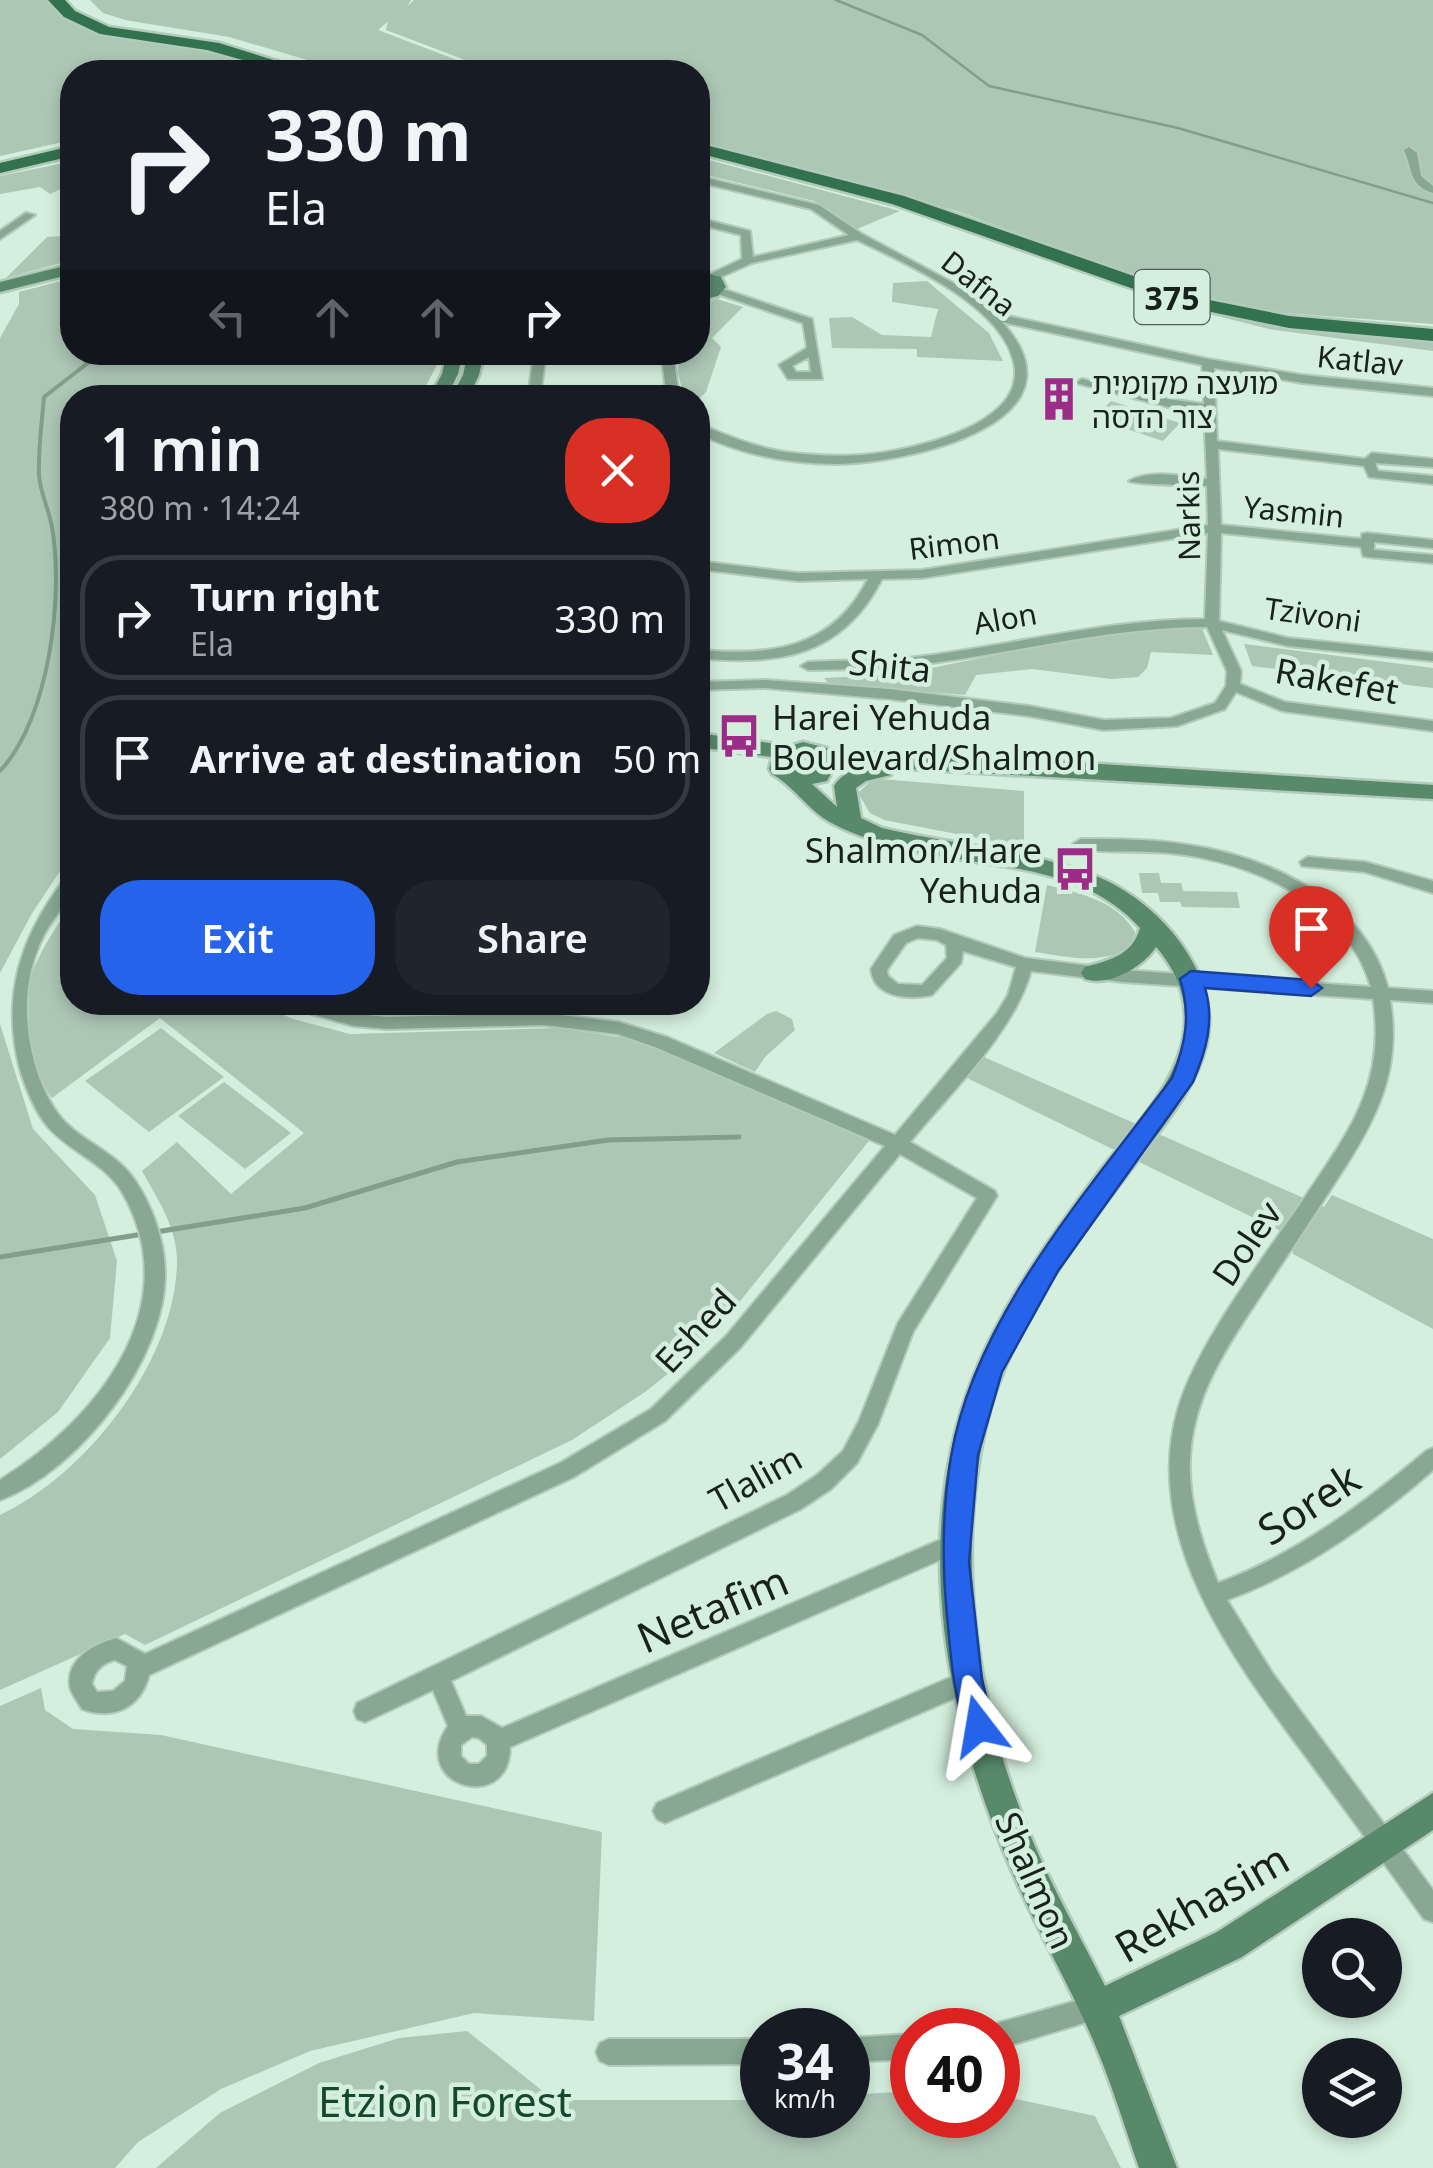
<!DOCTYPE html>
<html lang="en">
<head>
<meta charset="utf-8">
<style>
	:root { --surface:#171b24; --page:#20242c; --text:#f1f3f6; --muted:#9ea1a6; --line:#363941; --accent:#2563eb }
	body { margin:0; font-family:"Noto Sans","Noto Sans Hebrew",sans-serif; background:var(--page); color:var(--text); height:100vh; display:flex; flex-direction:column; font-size:38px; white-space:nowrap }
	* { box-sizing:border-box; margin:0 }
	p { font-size:32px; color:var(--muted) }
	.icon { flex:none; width:55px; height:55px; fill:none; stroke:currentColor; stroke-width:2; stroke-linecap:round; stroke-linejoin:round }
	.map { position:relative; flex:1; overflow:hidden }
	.drawer { position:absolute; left:60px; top:385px; width:650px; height:630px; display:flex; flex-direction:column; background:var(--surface); border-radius:40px; box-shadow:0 5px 15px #0003 }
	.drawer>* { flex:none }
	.banner { position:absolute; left:60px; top:60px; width:650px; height:305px; border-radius:40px; box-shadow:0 5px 15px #0003; background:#171b24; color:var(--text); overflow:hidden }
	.tools { position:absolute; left:1302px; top:1918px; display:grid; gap:20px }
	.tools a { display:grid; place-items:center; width:100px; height:100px; border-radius:50%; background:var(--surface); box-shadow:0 5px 15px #0003; font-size:50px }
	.speed { position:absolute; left:740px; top:2008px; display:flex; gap:20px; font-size:50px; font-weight:700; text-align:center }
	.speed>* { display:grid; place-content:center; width:130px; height:130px; border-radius:50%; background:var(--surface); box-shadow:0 5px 15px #0003; line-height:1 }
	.speed small { font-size:25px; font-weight:400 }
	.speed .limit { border:15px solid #d22; background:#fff; color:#111 }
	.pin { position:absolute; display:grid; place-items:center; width:85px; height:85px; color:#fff; margin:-102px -42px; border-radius:50% 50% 50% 0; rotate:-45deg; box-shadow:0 0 10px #0007 }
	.pin .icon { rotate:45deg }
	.me { position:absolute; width:110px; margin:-55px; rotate:346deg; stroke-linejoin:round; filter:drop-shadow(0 0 8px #0008) }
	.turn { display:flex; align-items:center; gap:35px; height:210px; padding:0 40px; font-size:45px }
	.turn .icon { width:130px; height:130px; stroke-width:2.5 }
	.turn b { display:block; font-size:70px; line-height:85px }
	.lanes { display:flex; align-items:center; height:95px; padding:0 40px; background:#0003; justify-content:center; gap:50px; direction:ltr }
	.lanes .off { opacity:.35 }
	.round { display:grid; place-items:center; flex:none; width:105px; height:105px; border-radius:40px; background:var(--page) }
	.summary { display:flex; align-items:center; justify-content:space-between; height:170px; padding:0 40px }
	h1 { font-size:60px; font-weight:600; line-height:75px }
	.action { display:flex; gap:20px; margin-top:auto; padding:20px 40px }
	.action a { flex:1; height:115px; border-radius:40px; background:var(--accent); color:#fff; font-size:40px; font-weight:600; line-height:115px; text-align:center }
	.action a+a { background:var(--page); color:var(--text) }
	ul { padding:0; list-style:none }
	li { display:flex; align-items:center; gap:30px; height:125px; margin:0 20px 15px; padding:0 20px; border:5px solid var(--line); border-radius:40px }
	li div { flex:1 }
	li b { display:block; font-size:38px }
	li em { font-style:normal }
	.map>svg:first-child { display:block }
	.green { fill:#adc7b5 }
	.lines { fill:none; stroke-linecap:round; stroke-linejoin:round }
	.stream-far2 { stroke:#819f8b; stroke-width:2.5 }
	.stream-far1 { stroke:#819f8b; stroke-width:4 }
	.stream { stroke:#819f8b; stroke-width:5 }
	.street-casing { stroke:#b2caba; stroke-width:4 }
	.secondary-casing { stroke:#b2caba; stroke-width:5 }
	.primary-casing { stroke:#b2caba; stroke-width:5 }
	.street { fill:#88a893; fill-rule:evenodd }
	.secondary { fill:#58896b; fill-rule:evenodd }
	.primary { fill:#33724e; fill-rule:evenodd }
	.route { fill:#2563eb; stroke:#184099; stroke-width:2.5 }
	.labels { text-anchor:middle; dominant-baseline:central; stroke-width:9; stroke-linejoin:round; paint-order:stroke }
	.far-street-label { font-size:30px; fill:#18221c; stroke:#d4efdd }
	.far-poi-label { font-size:30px; fill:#18221c; stroke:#d4efdd; text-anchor:start }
	.shield { fill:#d4efdd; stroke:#506056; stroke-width:2.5 }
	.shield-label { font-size:32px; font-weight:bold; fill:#18221c }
	.street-label { font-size:35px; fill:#18221c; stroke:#d4efdd }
	.poi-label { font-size:35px; fill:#18221c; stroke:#d4efdd; text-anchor:start }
	.near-street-label { font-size:42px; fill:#18221c; stroke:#d4efdd }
	.near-park-label { font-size:42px; fill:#15492d; stroke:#d4efdd }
</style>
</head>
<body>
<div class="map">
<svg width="1433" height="2168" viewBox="0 0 1433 2168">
	<rect width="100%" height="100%" fill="#d4efdd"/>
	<path class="green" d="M 0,0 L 50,0 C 88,42 142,36 193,45 C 227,52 258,62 290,72 L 72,72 L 72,140 L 0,156 Z
		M 90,0 L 411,0 L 407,7 L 414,0 L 1433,0 L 1433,324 L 1283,313 L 1172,290 L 954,210 L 698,144 L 698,72 L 473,72 L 473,63 L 386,30 L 388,21 L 404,8 L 378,30 L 470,65 L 468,72 L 348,72 L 229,37 L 125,20 L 103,13 Z
		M 698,157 L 900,211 L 857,229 L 814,201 L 698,173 Z
		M 59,164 L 72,166 L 72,184 L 50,194 L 40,187 L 0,194 L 0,176 Z
		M 72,228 L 72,260 L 6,278 L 47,237 L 62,236 Z
		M 72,278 L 72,352 L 436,352 L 437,365 L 420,397 L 72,398 L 72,853 L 31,915 L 0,973 L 0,338 L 19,304 L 19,292 Z
		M 927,281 L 989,333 L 1003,361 L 917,357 L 917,349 L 832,348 L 829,318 L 852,317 L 882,335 L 931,337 L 938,309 L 892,302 L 893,283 Z
		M 717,299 L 743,307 L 712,338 L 721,347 L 706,392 L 698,400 L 684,397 L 678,373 L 679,353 L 698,352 L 698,304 Z
		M 1194,310 L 1268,325 L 1433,340 L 1433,351 L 1269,329 Z
		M 1111,401 L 1180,423 L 1163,441 L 1094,418 Z
		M 1201,626 L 1213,655 L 1151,652 L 1147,668 L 1138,677 L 1111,679 L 1032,669 L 976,675 L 965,695 L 829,684 L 824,678 L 901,674 L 1081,638 Z
		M 1244,644 L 1433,668 L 1433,688 L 1252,666 Z
		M 881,779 L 1024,791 L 1024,847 L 884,820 L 870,813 L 858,793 L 872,780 Z
		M 1139,873 L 1159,873 L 1161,883 L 1181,883 L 1183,891 L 1237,892 L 1240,908 L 1182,907 L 1180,902 L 1160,902 L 1158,893 L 1142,893 Z
		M 1047,885 C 1080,893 1117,901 1135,932 L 1130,948 C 1099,965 1068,957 1035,952 Z
		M 72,905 L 72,1002 L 256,1003 L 293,1019 L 350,1034 L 559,1028 L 646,1041 L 872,1137 L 741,1300 L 693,1354 L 645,1392 L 572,1440 L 145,1645 L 125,1634 L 0,1690 L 0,1515 C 87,1474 175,1361 177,1263 C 178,1229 158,1200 142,1171 L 177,1142 L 231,1194 L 304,1133 L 160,1018 L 52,1098 C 2,1028 24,968 72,905 Z
		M 776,1011 L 792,1019 L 795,1030 L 765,1057 L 755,1072 L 714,1053 L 767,1014 Z
		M 0,1024 L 33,1129 L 95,1195 L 117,1261 L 110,1338 L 58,1412 L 0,1459 Z
		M 161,1028 L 224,1077 L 149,1132 L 85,1081 Z
		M 984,1057 L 1324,1207 L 1332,1195 L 1433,1239 L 1433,1329 L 1293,1254 L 1291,1236 L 967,1078 Z
		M 224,1082 L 291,1133 L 245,1169 L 178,1116 Z
		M 41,1688 L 45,1710 L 73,1729 L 161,1735 L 602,1832 L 594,2021 L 474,2013 L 310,2051 L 221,2089 L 138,2142 L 115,2168 L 0,2168 L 0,1706 Z
		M 467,2031 L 554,2100 L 762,2100 L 762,2115 L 848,2115 L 848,2095 L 912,2091 L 912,2115 L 998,2115 L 998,2095 L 1095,2116 L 1121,2168 L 156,2168 L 220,2113 L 319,2063 L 399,2038 Z"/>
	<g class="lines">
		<path class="stream-far2" d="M 836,0 L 922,35 L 989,86 L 1178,128 L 1433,203"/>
		<path class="stream-far1" d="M 0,771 C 49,719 64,597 52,527 C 49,510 40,492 39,475 C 38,449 42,422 44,397 L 102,352"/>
		<path class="stream" d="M 0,1257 L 305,1208 L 457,1162 L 608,1140 L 739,1137"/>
		<g class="street-casing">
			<path id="street" d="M 1409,147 L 1417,153 L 1421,176 L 1433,186 L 1433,193 C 1408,185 1413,169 1404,150 Z
				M 698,176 L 819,205 L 862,234 L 959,286 L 994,313 L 1208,359 L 1302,375 L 1433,388 L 1433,396 L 1302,383 L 1214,368 L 1217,441 L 1365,459 L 1372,453 L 1433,459 L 1433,467 L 1375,463 L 1378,471 L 1433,476 L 1433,484 L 1369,477 L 1364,466 L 1218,449 L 1221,525 L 1361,539 L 1362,534 L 1367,533 L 1433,540 L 1433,548 L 1374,542 L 1374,550 L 1433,555 L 1433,563 L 1368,557 L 1363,556 L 1361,547 L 1221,533 L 1219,621 L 1288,638 L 1433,653 L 1433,661 L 1288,646 L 1222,630 L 1241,671 L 1240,684 L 1285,702 L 1433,721 L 1433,731 L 1282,711 L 1236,692 L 1225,709 L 1177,726 L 1104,730 L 1029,716 L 889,699 L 765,688 L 698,690 L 698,682 L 765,680 L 889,689 L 1029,706 L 1104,720 L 1171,718 L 1215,703 L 1226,686 L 1227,671 L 1207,627 C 1105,627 1009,655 908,666 C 875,670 841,669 808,670 L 801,666 L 808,662 C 841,660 875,661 908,658 C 1008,647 1104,619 1205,619 L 1208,533 L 922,578 L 882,579 C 842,657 778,666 698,658 L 698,650 C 770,656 832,650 868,579 L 798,581 L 698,569 L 698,561 L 798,573 L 922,570 L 1208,525 L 1207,486 C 1192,485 1136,485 1129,481 C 1151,469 1182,476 1207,479 L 1204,411 L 1168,407 L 1076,383 L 1082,379 L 1168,399 L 1204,404 L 1202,365 L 1002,322 C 1093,423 908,463 838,464 C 791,464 740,455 698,433 L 698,424 C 727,435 753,447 785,452 C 810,455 835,457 860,455 C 905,452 1028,427 1014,363 C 1002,305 905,263 857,240 L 752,263 L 714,280 L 706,280 L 706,276 L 742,259 L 741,235 L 698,224 L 698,218 L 750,231 L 753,257 L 849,235 L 811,209 L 698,182 Z
				M 26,213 L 35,215 L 0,239 L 0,231 Z
				M 712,288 L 720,288 L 812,319 L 822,379 L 788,379 L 779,365 L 807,348 L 803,323 L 712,292 ZM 809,357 L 811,372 L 796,372 L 792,366 Z
				M 534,352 L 546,352 L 540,398 L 528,398 Z
				M 661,352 L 673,352 L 679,398 L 667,398 Z
				M 1081,839 C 1115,839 1149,839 1182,844 C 1266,855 1365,899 1388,988 L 1433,991 L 1433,1003 L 1390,1000 C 1402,1071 1376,1120 1338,1178 C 1315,1214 1291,1250 1267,1286 C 1232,1339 1193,1392 1190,1458 C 1188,1501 1202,1544 1218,1583 C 1297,1554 1363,1504 1426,1451 L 1433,1448 L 1433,1470 C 1371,1524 1305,1571 1227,1600 L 1273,1674 L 1433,1890 L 1433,1922 L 1424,1919 C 1387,1867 1350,1816 1312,1765 C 1238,1665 1140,1541 1178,1409 C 1198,1341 1267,1254 1307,1194 C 1351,1129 1386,1082 1373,999 L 1123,982 L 1031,971 C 1014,1032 951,1092 910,1142 L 995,1191 L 997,1196 L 913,1332 L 878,1424 L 857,1463 L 831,1489 L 801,1509 L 451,1681 L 466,1716 L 481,1716 L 502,1728 L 949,1536 L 956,1533 L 963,1536 L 967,1543 L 963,1550 L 510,1747 C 510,1815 407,1786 448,1726 L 433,1690 L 365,1722 L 357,1719 L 354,1711 L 357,1703 L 787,1495 L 817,1475 L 843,1451 L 859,1421 L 898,1323 L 977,1198 L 900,1154 L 740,1348 L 665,1421 L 574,1477 L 149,1675 C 141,1707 114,1721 82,1709 C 78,1702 72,1695 70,1687 C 65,1660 94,1644 116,1638 L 145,1654 L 560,1463 L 651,1409 L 726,1336 L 885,1146 L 655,1047 L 617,1034 L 544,1025 L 387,1029 L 354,1026 L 284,1006 L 282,1002 L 314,1002 L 354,1014 L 387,1017 L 544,1013 L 618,1022 L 667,1037 L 895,1135 L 997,1013 L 1008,995 L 1016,967 L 963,951 L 961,963 L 932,995 C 909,1000 874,998 871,969 L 894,935 L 917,926 L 940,929 L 1025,958 L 1123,970 L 1371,987 C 1346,902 1250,861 1169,853 C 1138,850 1105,854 1075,848 L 1073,844 ZM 918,938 L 937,940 L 946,945 L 947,958 L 922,985 L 898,984 L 888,976 L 887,970 L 906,943 ZM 115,1660 L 127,1666 L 125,1681 L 113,1691 L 97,1692 L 92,1684 C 94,1671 102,1663 115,1660 ZM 472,1737 L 479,1738 L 487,1745 L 487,1756 L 479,1764 L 469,1764 L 461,1756 L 461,1745 Z
				M 1308,857 L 1365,862 L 1433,881 L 1433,893 L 1365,872 L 1302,866 L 1300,862 Z
				M 72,875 C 74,899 55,914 44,935 C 25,972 23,1013 32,1053 C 36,1073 46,1098 59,1115 C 79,1141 115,1151 134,1179 C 152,1205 164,1239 165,1271 C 167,1358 79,1471 0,1500 L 0,1480 C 96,1421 189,1307 122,1192 C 105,1163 70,1152 48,1127 C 36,1113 27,1091 21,1073 C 0,998 20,937 66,877 Z
				M 968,1670 L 976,1673 L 979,1681 L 976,1689 L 665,1823 L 657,1819 L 653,1811 L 657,1803 Z
				M 1097,1995 L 1106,1998 L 1109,2007 L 1106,2016 L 1097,2019 L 998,2049 L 998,2030 L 988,2030 L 998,2023 Z
				M 912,2034 L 912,2059 L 848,2062 L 848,2038 Z
				M 609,2039 L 762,2039 L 762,2064 L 609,2065 L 600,2061 L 596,2052 L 600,2043 Z"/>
		</g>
		<g class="secondary-casing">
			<path id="secondary" d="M 72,264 L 72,274 L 0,292 L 0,282 Z
				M 698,271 L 721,277 L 726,287 L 718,296 L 698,301 L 698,291 L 710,286 L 698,281 Z
				M 447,352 L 463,352 L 458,374 L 446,398 L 429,398 L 442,374 Z
				M 468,352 L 484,352 L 479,375 L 468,398 L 451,398 L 463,375 Z
				M 698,733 L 790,746 L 803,742 L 842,752 L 990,757 L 1433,785 L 1433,799 L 892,768 L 891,775 L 866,781 L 856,788 L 861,818 L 882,828 C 953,845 1028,849 1096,876 C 1158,901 1224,974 1206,1046 C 1194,1093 1160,1129 1132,1168 C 1073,1246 1006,1332 985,1430 C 955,1565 978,1710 1031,1837 C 1052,1888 1080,1936 1105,1986 L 1217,1932 L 1433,1793 L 1433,1830 L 1242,1957 L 1119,2016 L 1177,2168 L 1139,2168 C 1124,2125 1111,2081 1093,2040 C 1069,1984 1038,1932 1014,1876 C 953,1738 917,1575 957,1426 C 981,1334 1039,1252 1096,1176 C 1126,1136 1169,1095 1182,1044 C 1191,1008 1180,974 1156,947 C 1143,967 1109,987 1085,979 L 1081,973 L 1085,967 C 1109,960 1132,956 1140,928 C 1073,852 953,872 866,838 C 851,832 831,825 818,814 C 803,802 790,784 772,774 L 769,769 L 772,757 L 698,747 ZM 803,756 L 815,763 L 811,771 L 802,772 L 791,766 L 793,759 ZM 836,764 L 865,767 C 852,769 841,775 834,786 L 837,807 L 812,784 L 827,781 Z"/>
		</g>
		<g class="primary-casing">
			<path id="primary" d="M 48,0 L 65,0 L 75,11 L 109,27 L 219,43 L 312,72 L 286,72 L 207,50 L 100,34 L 64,17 Z
				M 698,143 L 904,196 L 1194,297 L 1289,316 L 1433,329 L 1433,341 L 1289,328 L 1182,306 L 892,204 L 698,153 Z
				M 72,146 L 72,156 L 0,173 L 0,163 Z"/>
		</g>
		<use href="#street" class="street"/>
		<use href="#secondary" class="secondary"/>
		<use href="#primary" class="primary"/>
	</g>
	<path class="route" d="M 1191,971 L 1311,980 L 1322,988 L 1311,996 L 1205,988 C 1215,1021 1206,1051 1193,1082 L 1058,1271 L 1002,1372 L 978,1455 L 969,1562 L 982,1680 L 994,1726 L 989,1736 L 979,1740 L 969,1736 C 953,1698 951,1656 947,1616 C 942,1563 942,1510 951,1457 C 974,1317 1090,1189 1172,1078 C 1186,1043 1191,1015 1180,979 Z"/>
	<defs>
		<g id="building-bare" transform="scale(3.45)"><path d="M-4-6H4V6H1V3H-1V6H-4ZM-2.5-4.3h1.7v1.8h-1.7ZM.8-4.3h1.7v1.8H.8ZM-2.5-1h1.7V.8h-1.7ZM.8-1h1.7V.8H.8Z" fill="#9d2c89" stroke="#d4efdd" stroke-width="2.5" paint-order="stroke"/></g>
		<g id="bus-bare" transform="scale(3.45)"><path d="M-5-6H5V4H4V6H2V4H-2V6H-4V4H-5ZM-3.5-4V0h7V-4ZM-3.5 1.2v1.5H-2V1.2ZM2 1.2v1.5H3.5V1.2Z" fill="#9d2c89" stroke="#d4efdd" stroke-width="2.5" paint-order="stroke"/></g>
	</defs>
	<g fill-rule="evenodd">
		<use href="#building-bare" x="1059" y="399"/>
		<use href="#bus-bare" x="739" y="736"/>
		<use href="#bus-bare" x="1075" y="869"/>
	</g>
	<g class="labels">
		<g class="far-street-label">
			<text transform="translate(979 283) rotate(38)">Dafna</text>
			<text transform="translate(1360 360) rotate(6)">Katlav</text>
			<text transform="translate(1294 511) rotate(6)">Yasmin</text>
			<text transform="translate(1188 516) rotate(-91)">Narkis</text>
			<text transform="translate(954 543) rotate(-7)">Rimon</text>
			<text transform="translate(1313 614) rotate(8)">Tzivoni</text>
			<text transform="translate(1005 618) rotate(-10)">Alon</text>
		</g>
		<g class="far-poi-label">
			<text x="1092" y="382">מועצה מקומית<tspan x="1092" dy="34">צור הדסה</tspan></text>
		</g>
		<rect class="shield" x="1134.5" y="270" width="75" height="54" rx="8"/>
		<g class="shield-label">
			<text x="1172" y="297">375</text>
		</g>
		<g class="street-label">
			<text transform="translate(890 665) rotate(6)">Shita</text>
			<text transform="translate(1337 680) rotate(10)">Rakefet</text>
			<text transform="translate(1246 1243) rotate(-56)">Dolev</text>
			<text transform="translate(695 1330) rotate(-47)">Eshed</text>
			<text transform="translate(755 1478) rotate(-29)">Tlalim</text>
			<text transform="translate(1036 1880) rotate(66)">Shalmon</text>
		</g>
		<g class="poi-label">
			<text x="772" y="716">Harei Yehuda<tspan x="772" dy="40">Boulevard/Shalmon</tspan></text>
			<text x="1042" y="849" text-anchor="end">Shalmon/Hare<tspan x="1042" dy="40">Yehuda</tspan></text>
		</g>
		<g class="near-street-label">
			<text transform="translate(1308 1503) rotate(-33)">Sorek</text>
			<text transform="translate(712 1608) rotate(-23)">Netafim</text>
			<text transform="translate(1201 1902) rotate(-30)">Rekhasim</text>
		</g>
		<g class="near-park-label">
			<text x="445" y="2100">Etzion Forest</text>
		</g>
	</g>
</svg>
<div class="tools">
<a><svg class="icon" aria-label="search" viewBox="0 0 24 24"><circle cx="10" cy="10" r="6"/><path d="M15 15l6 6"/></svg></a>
<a><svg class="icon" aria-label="layers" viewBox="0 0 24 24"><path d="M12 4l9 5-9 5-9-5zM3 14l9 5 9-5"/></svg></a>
</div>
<div class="speed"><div>34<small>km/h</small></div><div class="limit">40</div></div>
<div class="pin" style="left:1311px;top:988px;background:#d93025"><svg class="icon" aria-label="arrive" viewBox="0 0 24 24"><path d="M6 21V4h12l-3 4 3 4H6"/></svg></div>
<svg class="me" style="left:979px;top:1726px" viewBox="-20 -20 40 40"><path d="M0-17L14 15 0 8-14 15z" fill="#2563eb" stroke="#fff" stroke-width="4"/></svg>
<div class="banner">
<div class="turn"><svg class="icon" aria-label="right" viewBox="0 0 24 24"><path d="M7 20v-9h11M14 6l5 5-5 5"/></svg><div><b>330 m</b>Ela</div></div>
<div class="lanes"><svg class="icon off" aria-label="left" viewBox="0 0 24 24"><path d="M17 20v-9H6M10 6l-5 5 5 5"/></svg><svg class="icon off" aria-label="ahead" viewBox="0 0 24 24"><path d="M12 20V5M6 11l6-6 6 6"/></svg><svg class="icon off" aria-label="ahead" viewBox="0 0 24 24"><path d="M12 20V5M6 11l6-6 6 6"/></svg><svg class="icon" aria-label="right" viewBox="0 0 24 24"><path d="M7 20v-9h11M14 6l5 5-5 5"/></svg></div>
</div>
<section class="drawer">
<div class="summary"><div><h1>1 min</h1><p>380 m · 14:24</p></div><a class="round" style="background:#d93025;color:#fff"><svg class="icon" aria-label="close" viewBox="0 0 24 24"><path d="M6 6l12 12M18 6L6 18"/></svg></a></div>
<ul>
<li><svg class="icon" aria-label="right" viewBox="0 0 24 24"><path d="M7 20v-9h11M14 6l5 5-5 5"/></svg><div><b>Turn right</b><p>Ela</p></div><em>330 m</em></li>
<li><svg class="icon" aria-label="arrive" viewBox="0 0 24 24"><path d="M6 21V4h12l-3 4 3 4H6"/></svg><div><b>Arrive at destination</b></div><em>50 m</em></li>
</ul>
<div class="action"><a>Exit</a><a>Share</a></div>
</section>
</div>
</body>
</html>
